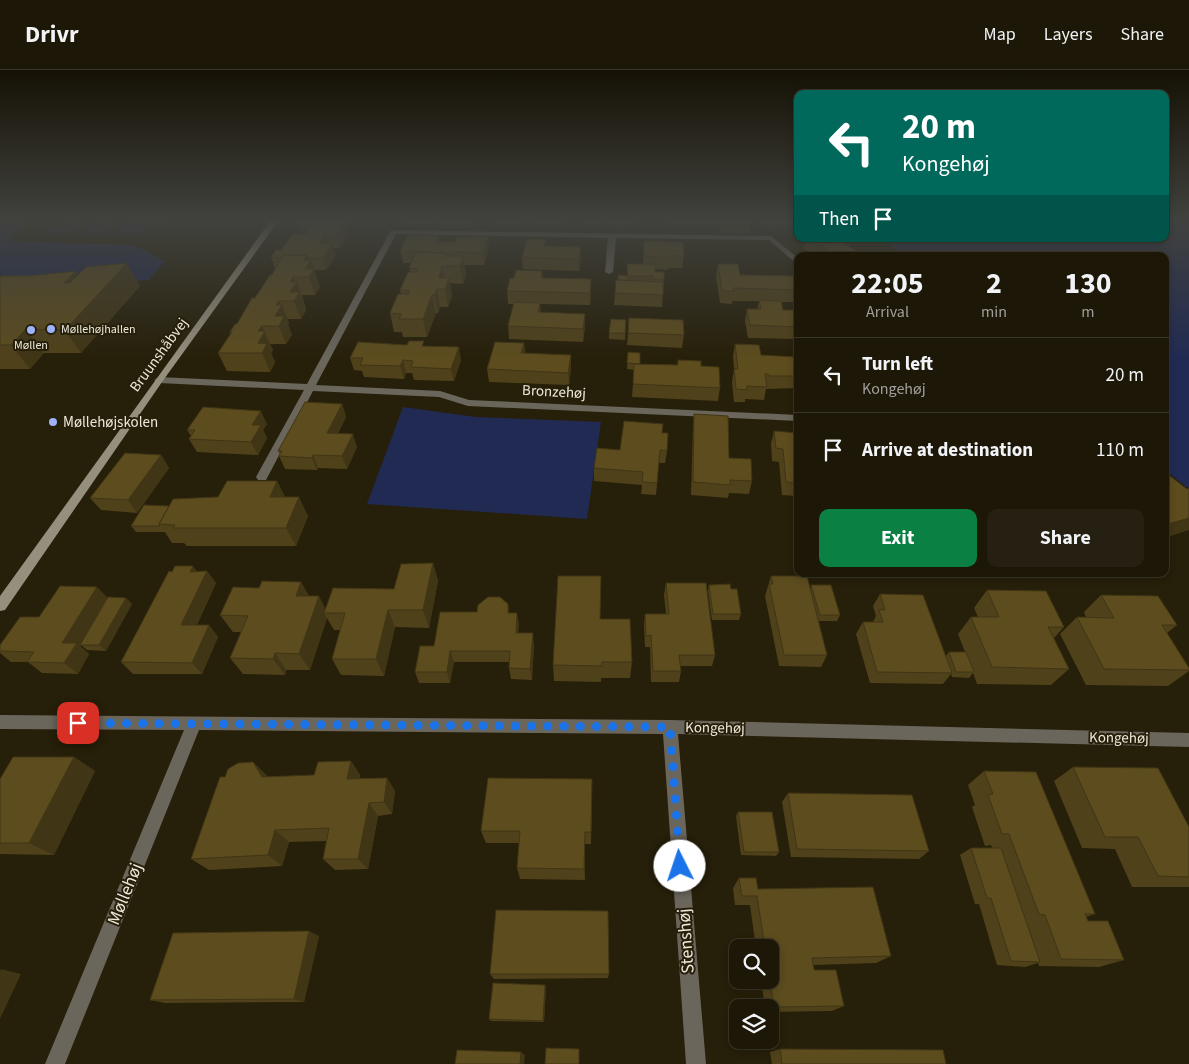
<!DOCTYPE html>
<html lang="en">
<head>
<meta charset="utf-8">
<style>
	:root { --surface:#1c1707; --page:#252011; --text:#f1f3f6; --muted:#a09f9b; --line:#3a3628; --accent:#0b8043 }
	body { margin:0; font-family:"Source Sans 3",sans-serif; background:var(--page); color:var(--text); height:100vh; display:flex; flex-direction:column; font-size:19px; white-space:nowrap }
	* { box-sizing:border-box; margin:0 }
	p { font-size:16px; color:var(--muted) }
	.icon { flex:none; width:28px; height:28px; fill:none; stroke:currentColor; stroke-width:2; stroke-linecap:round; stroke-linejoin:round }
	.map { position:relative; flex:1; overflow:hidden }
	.panel { position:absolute; left:794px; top:182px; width:375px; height:325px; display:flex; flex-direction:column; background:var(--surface); border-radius:10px; box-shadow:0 2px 8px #0003,0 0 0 1px var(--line) }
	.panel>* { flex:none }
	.top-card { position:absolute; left:794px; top:20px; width:375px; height:152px; border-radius:10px; box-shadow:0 2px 8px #0003,0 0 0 1px var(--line); background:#00695c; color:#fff; overflow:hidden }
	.buttons { position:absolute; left:729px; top:869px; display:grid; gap:10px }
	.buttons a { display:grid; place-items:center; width:50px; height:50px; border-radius:10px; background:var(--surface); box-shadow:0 2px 8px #0003,0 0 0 1px var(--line); font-size:25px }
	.pin { position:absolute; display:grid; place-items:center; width:42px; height:42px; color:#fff; margin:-21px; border-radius:10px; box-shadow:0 2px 8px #0006 }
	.me { position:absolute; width:55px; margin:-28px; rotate:356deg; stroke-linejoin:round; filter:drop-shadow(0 0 4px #0008) }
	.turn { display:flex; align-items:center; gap:18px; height:105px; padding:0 25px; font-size:22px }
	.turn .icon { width:65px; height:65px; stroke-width:2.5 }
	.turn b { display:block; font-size:35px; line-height:42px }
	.then { display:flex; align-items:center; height:48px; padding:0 25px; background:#0003; gap:10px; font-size:19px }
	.eta { display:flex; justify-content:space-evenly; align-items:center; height:85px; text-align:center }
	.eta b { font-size:30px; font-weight:700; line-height:35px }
	.cta { display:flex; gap:10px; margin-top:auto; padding:10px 25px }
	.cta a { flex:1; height:58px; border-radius:10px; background:var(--accent); color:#fff; font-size:20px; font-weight:700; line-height:58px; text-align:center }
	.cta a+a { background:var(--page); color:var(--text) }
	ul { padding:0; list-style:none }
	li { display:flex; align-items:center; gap:15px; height:75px; padding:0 25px; border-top:1px solid var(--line) }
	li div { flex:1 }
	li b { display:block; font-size:19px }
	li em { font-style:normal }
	header { display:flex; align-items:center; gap:30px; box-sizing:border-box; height:70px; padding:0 25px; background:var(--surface); border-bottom:1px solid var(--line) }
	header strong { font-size:24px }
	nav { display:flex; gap:28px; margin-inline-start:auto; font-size:18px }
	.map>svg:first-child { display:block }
	.green { fill:#212a53 }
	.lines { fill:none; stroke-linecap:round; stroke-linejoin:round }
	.street { fill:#6a665c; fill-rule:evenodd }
	.secondary { fill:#958f7e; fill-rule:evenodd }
	.wall { fill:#4f411a }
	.shaded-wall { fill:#403515 }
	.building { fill:#5c4c1e; stroke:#403515 }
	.route { stroke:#1a73e8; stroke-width:9; stroke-dasharray:0 16.2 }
	.poi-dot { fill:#9fb3fd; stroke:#261f09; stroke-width:2 }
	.labels { text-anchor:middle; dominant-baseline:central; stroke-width:4; stroke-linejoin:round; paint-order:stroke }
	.far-poi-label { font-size:12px; fill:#ece8da; stroke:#261f09; text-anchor:start }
	.street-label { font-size:15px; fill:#ece8da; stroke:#261f09 }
	.poi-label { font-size:15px; fill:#ece8da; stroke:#261f09; text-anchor:start }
	.near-street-label { font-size:18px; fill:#ece8da; stroke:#261f09 }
</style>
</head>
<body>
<header>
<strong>Drivr</strong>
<nav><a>Map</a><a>Layers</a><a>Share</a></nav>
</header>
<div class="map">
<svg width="1189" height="994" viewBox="0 0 1189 994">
	<rect width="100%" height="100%" fill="#261f09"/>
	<path class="green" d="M 0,150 L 31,150 L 7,171 L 132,175 L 165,191 L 149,210 L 0,218 Z
		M 61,150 L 87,150 L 72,163 L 46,163 Z
		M 94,150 L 120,150 L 106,164 L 81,163 Z
		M 127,150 L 155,150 L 142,164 L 114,164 Z
		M 1165,150 L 1189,150 L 1189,419 L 1165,400 L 1165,186 L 904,186 L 883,169 L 1165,169 Z
		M 403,337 L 476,347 L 601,352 L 587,449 L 367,434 Z"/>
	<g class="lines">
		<path class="street" d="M 391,160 L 771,166 L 798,188 L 798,195 L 769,170 L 616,168 L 613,202 L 609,204 L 605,202 L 608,168 L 396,164 L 316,315 L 440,321 L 469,330 L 798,345 L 798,351 L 468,336 L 439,327 L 313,321 L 266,410 L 258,410 L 256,407 L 304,320 L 159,313 L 154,310 L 159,307 L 307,314 Z
			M 0,645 L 670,650 L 1189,663 L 1189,677 L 678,664 L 706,994 L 686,994 L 663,664 L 199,660 L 65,994 L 45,994 L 184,660 L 0,659 Z"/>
		<path class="secondary" d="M 271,150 L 279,150 L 162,312 L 5,540 L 0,541 L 0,526 Z"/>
	</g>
	<path class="wall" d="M 156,150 L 171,150 L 168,153 L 158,153 Z
		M 298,150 L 336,150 L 335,152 L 345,152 L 348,164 L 340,178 L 333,178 L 336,185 L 326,200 L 314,200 L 320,217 L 315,225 L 302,225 L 306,240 L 301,249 L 287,249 L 289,253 L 288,255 L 292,265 L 286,274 L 270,274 L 273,280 L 271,283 L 275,292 L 270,302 L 227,301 L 218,283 L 230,264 L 230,262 L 237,254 L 255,228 L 272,205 L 275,199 L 271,187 L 305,164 L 309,160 L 301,160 Z
		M 401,150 L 472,150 L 470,155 L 440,154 L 439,151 L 433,151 L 432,154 L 402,153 Z
		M 495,150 L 526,150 L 525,154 L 495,153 Z
		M 533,150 L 564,150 L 564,154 L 534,154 Z
		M 578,150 L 637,150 L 637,151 L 619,159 L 603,152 L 591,156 Z
		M 670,150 L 750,150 L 751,152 L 749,163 L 722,163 L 721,157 L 671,156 Z
		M 760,150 L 798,150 L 798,156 L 796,154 L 767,159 L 760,152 Z
		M 438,166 L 439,172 L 489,179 L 484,195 L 464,195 L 466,204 L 463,214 L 450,213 L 452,226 L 448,237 L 440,237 L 438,243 L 436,243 L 427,267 L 403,267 L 402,262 L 394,262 L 390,243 L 401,224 L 400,220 L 410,202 L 409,198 L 412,193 L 403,193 L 400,181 Z
		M 806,169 L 850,169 L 849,176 L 864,186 L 813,186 L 804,178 Z
		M 644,171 L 684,186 L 682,198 L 668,198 L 668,200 L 655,199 L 655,202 L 664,209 L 662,237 L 614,235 L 615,223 L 618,210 L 627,206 L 627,194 L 643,194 Z
		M 546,176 L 581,177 L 581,189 L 579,201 L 523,199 L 522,187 Z
		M 718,194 L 740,205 L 798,206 L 798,232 L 781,232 L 783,240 L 798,240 L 798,269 L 748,268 L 745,251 L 747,239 L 757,239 L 759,231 L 732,231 L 732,234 L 720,233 L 716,206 Z
		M 542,201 L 543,208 L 591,221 L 590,235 L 540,234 L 541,243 L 585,257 L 583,272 L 509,269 L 508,256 L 514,234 L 508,234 L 507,221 L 514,208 Z
		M 79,204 L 140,216 L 81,283 L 44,283 L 30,299 L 0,299 L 0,206 Z
		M 626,250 L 625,270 L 609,269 L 609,263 Z
		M 628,263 L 684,265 L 682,278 L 627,275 Z
		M 524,273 L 525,283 L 571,298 L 569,315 L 489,312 L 487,299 Z
		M 735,274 L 761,285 L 798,288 L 798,318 L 766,319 L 764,330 L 745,329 L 745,332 L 734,332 L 732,312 L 734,299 L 733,286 Z
		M 407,275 L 425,276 L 461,290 L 454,311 L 414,310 L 412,303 L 406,303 L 404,309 L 364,307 L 362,301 L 354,300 L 350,288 Z
		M 628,282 L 640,294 L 677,295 L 678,290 L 701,296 L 720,318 L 718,331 L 632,327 L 634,300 L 627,299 Z
		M 342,334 L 346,347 L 338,363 L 357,377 L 347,399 L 318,398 L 317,400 L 285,399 L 279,386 L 280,385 L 278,381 Z
		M 694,344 L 729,388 L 752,411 L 749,424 L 729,423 L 728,428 L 691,425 L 693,357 Z
		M 267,354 L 263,360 L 267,368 L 258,385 L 197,382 L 189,369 L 191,366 L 187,360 Z
		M 774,361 L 798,363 L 798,428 L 797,426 L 782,425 L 779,392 L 772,391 L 771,374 Z
		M 662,363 L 667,381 L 665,393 L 659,393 L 656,425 L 641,424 L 642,415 L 594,411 L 594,398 L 620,380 Z
		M 161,385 L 169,398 L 137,443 L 101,440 L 90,428 Z
		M 277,411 L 285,427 L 308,446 L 296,476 L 187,476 L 184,473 L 172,473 L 165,462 L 136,462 L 131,456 L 169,436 L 218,427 Z
		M 433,493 L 438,511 L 429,558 L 395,557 L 384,606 L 341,605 L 332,589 L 340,560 L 334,560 L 327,548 L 310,600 L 286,600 L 285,605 L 243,604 L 230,588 L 241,562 L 233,562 L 220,545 L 301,512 L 309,526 L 326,539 L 394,519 Z
		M 207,501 L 216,513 L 197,555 L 209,555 L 218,567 L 202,604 L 133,604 L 121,592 L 197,502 Z
		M 771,506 L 810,519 L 811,515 L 840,545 L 837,551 L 818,551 L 827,585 L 821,597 L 779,596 L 765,526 Z
		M 666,513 L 715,585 L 712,596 L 680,596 L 681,601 L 679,612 L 651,612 L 650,577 L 645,577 L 644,555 L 645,544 L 666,544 L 664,525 Z
		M 709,515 L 731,519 L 741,544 L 739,550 L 712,550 L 708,521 Z
		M 987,520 L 1064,557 L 1054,568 L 1069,599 L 1051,615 L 977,614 L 973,603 L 969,608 L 952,607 L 951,604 L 943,614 L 870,613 L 856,564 L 863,552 L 873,552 L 876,546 L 873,536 L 880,524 L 946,586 L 949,582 L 965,582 L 958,564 L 971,547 L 978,547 L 974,538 Z
		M 1101,525 L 1177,555 L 1167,563 L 1189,598 L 1189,601 L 1168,616 L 1086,615 L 1060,564 L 1077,547 L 1086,548 L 1084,542 Z
		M 108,528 L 126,528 L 132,534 L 106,581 L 87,580 L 81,575 L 80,576 L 89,584 L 78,604 L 42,603 L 28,592 L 11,592 L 0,583 L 0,575 L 39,547 Z
		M 508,534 L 509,543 L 519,554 L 518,563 L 534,574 L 532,610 L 511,609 L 509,598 L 509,592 L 454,592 L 450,613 L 419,613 L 415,602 L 434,576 L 477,542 Z
		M 600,549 L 632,592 L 630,608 L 601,608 L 601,612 L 554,611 L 553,595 Z
		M 74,687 L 95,701 L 54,785 L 0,784 L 0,709 Z
		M 351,691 L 360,705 L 360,708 L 387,708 L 395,721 L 392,744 L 378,746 L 368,799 L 335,800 L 323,789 L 327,771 L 289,772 L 282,796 L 209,800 L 191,789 L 225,707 L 253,692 L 268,707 L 314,705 Z
		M 1073,697 L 1189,757 L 1189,817 L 1132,817 L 1115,779 L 1082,778 L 1054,711 Z
		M 984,701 L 1095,844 L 1086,847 L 1088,851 L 1124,890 L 1099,897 L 1039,896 L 1038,893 L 1025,897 L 997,895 L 979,834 L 975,834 L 960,785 L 971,778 L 992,778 L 991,775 L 985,776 L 972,737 L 975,735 L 968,715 Z
		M 592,723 L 591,774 L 585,774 L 585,810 L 520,809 L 517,798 L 519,773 L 486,773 L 481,761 Z
		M 788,723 L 929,781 L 919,789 L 791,787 L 782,732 Z
		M 738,742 L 779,782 L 776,786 L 741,785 L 736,746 Z
		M 739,808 L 758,819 L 891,886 L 876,893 L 813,895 L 814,900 L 844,936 L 832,941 L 770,942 L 770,938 L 765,938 L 761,910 L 770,910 L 770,878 L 756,878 L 750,835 L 735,835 L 733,818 Z
		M 319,866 L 304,932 L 165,933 L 150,930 Z
		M 490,904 L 609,904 L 608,908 L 494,909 Z
		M 546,917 L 544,952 L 491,951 L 489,949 Z
		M 780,979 L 946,994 L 772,994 L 770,982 Z"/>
	<path class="shaded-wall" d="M 327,150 L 336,150 L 330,160 Z
		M 591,150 L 603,150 L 603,152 L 591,156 Z
		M 619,150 L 637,150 L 637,151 L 619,159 Z
		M 769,150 L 797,150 L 796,154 L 767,159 Z
		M 345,152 L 348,164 L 340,178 L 336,166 Z
		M 325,166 L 329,177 L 320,173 Z
		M 488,167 L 489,179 L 484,195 L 483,183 Z
		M 851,170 L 848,182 L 842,172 Z
		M 332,174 L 336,185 L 326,200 L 323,188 Z
		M 822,175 L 819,186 L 815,186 L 818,176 Z
		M 581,177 L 581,189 L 579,201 L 578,189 Z
		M 307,185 L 309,192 L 311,190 L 320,217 L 315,225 L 309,207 L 305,199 L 304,190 Z
		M 463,186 L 466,204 L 463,214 L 460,196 Z
		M 127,193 L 140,216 L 81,283 L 65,260 Z
		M 442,196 L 445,213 L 439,208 Z
		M 76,201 L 91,224 L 64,213 Z
		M 293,207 L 295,214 L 297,212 L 306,240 L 301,249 L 290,222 L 290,212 Z
		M 449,208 L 452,226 L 448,237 L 445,219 Z
		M 591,209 L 591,221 L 590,235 L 590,223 Z
		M 437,219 L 440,237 L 438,243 L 434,225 Z
		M 432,225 L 436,243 L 427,267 L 423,249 Z
		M 279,231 L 281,236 L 282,235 L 289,253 L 288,255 L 292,265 L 286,274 L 275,246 L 276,235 Z
		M 540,233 L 541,246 L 538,242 Z
		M 585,244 L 585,257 L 583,272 L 583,259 Z
		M 262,256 L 273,280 L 271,283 L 275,292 L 270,302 L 258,273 L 258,261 Z
		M 26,259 L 44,283 L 30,299 L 11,275 Z
		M 524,273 L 525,285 L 521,283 Z
		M 459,277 L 461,290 L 454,311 L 451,299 Z
		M 571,285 L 571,298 L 569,315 L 568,303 Z
		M 403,290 L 406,303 L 404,309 L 400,296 Z
		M 342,334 L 346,347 L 332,376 L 327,363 Z
		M 261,341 L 267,354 L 263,360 L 267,368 L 258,385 L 251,372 L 252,355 Z
		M 353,364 L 357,377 L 347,399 L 342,386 Z
		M 161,385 L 169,398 L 137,443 L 128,430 Z
		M 313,385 L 318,398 L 317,400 L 312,388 Z
		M 277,411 L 286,430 L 270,427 Z
		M 299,427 L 308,446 L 296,476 L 286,458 Z
		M 1189,448 L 1189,460 L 1165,468 L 1165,455 Z
		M 433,493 L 438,511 L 429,558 L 423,540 Z
		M 193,496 L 202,508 L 190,502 Z
		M 207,501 L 216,513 L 191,567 L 181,555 Z
		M 301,512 L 311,530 L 296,526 Z
		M 97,517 L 109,529 L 80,576 L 89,584 L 78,604 L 64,593 L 62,573 Z
		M 319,526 L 328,543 L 324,543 L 327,548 L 310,600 L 299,584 Z
		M 126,528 L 132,534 L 106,581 L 99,575 Z
		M 388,540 L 395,557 L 384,606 L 376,589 Z
		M 517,543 L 519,554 L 517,574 L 516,563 Z
		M 209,555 L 218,567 L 202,604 L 192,593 Z
		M 533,563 L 534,574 L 532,610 L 530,599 Z
		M 450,581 L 454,592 L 450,613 L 447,602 Z
		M 275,583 L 286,600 L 285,605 L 273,589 Z
		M 74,687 L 95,701 L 54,785 L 29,773 Z
		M 351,691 L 360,705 L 358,722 L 347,709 Z
		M 253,692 L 267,706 L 276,721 L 262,707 Z
		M 387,708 L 395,721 L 392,744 L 384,732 Z
		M 369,733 L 378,746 L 368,799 L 358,789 Z
		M 275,760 L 289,772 L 282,796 L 268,785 Z
		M 585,762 L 585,810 L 584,799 Z
		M 309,861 L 319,866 L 304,932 L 294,929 Z
		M 1,899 L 21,904 L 0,949 L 0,901 Z
		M 545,915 L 546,917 L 544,952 L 543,951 Z
		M 521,982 L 525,985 L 524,994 L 520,994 Z"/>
	<path class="building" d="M 724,150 L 750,150 L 751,152 L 724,151 Z
		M 314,151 L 345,152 L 336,166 L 325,166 L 320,173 L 332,174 L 323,188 L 308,188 L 307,185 L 283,185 L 282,188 L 271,187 L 276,180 L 281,180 L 293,164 L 305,164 Z
		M 408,165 L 438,166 L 436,172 L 455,172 L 457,167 L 488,167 L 483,183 L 451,182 L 449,186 L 447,186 L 447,183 L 400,181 Z
		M 527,169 L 546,170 L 544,176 L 581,177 L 578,189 L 522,187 Z
		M 810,169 L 850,169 L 851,170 L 842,172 L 864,186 L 830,186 L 825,182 L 829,181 L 822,175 L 818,176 Z
		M 644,171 L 683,172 L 684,186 L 669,186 L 669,188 L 644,186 Z
		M 416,182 L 447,183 L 446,186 L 463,186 L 460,196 L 442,196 L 439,208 L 449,208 L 445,219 L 437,219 L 434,225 L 432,225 L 423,249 L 399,249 L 401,244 L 390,243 L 398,224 L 408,224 L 409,220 L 400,220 L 408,202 L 417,202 L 418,199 L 409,198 Z
		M 283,185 L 307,185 L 304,190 L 311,190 L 305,199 L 314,199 L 309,207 L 293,207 L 290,212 L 297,212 L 290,222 L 300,222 L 294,231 L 279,231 L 276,235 L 282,235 L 275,246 L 284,246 L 279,256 L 262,256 L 258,261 L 265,261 L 258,273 L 267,274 L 262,283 L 218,283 L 232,262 L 230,262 L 235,254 L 237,254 L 252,228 L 255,228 L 270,205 L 272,205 Z
		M 127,193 L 65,260 L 26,259 L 11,275 L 0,275 L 0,206 L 28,206 L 76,201 L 64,213 L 70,213 L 86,197 Z
		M 627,194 L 655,194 L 655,202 L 664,202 L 664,209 L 653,209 L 653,206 L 628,206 Z
		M 718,194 L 738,194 L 740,205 L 798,206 L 798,220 L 733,218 L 734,221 L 722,221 Z
		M 516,200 L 542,201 L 541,208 L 591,209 L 590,223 L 507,221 L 510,208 L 514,208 Z
		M 618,205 L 628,206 L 628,210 L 618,210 Z
		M 616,210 L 663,212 L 663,225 L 615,223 Z
		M 759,230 L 781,231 L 783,240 L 798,240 L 798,257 L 750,255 L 747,239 L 761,239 Z
		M 514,232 L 540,233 L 538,242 L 585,244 L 583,259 L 508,256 Z
		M 629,248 L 683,250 L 684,265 L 628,263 Z
		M 611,249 L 626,250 L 625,263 L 609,263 Z
		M 409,271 L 424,271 L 422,276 L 459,277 L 451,299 L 411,297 L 413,291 L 403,290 L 400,296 L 360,295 L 363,288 L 350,288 L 358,272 L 407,275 Z
		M 495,272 L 524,273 L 521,283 L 571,285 L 568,303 L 487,299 Z
		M 735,274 L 759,275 L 761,285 L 797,287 L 798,306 L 769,306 L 768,304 L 765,304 L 767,317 L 747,316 L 747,320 L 736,319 L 734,299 L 738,299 Z
		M 628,282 L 640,283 L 640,294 L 627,293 Z
		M 678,290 L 701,291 L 701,296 L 719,297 L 720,318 L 633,314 L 634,294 L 678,295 Z
		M 305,332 L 342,334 L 327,363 L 353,364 L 342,386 L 313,385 L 312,388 L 279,386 L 282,381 L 278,381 Z
		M 203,337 L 261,341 L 252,355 L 261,355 L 251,372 L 189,369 L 195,360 L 187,360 Z
		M 694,344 L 728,346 L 729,388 L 751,389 L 752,411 L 730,410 L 730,415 L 693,412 Z
		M 624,351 L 663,354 L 662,363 L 668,363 L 667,381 L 660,380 L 657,413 L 642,412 L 643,402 L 594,398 L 597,378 L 620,380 Z
		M 774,361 L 798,363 L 798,413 L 786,412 L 783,379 L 776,378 Z
		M 125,383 L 161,385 L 128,430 L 90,428 Z
		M 1165,402 L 1187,419 L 1189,418 L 1189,448 L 1165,455 Z
		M 227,411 L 277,411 L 270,427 L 299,427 L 286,458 L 173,458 L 175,455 L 159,454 L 173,429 L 218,427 Z
		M 144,435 L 169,436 L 159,454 L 160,456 L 131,456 Z
		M 433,493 L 423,540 L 388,540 L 376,589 L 332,589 L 345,543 L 324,543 L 333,518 L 394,519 L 401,494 Z
		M 175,496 L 193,496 L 190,502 L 207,501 L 181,555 L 209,555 L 192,593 L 121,592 L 169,501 L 172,502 Z
		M 558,506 L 601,506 L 600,549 L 630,549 L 632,592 L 602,592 L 602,596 L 553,595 Z
		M 771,506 L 807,506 L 827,585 L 784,585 L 769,514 L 773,514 Z
		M 262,511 L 301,512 L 296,526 L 319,526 L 299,584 L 275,583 L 273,589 L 230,588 L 248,546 L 220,545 L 233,517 L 259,518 Z
		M 666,513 L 706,513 L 715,585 L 679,585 L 681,601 L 653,601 L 651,565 L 646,566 L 645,544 L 669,544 Z
		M 730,514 L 731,519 L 737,519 L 741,544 L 713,544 L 709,515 Z
		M 811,515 L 831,515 L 840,545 L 820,545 Z
		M 60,516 L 97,517 L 62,573 L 77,573 L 64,593 L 27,592 L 34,582 L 0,581 L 0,575 L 20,547 L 39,547 Z
		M 987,520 L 1046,521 L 1064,557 L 1048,557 L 1069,599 L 992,597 L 971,547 L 999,547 Z
		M 880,524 L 923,525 L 952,603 L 877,602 L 863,552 L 883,552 L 879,540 L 885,540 Z
		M 1101,525 L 1158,526 L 1177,555 L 1162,555 L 1189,598 L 1189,600 L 1104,599 L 1077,547 L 1114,548 Z
		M 108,527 L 126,528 L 99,575 L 80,575 Z
		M 488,527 L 500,527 L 508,534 L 508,543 L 517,543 L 516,563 L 533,563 L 530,599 L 509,598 L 510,581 L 450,581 L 447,602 L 415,602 L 420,576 L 434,576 L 440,542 L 477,542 L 478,535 Z
		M 949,582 L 966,582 L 974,602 L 956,602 Z
		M 13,687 L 74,687 L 29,773 L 0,773 L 0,709 Z
		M 351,691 L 347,709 L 387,708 L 384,732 L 369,733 L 358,789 L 323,789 L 329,758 L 275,760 L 268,785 L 191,789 L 220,707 L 225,707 L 228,699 L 238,693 L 253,692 L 262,707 L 314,705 L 318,692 Z
		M 1073,697 L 1158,698 L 1189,757 L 1189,807 L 1158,806 L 1138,767 L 1105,767 Z
		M 984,701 L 1036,702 L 1095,844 L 1085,844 L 1088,851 L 1108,851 L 1124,890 L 1061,889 L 1045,845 L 1039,844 L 1009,764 L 1002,764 L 988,725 L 993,724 Z
		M 488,708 L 592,709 L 591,762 L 585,762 L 584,799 L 517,798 L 520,761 L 481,761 Z
		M 788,723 L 912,725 L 929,781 L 797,779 Z
		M 738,742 L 772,742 L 779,782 L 744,782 Z
		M 971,778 L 1001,778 L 1040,892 L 1011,891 L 991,828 L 987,828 Z
		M 739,808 L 756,808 L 758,819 L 873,817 L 891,886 L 812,888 L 814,900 L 836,900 L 844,936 L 774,937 L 770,910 L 770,878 L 765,878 L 757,826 L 742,826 Z
		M 496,840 L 608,841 L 609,904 L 490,904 Z
		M 309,861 L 294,929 L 150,930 L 173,863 Z
		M 493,913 L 545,915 L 543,951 L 489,949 Z
		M 546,978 L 579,979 L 579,994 L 545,994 Z
		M 780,979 L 943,980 L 946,994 L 782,994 Z
		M 457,980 L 521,982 L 520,994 L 455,994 Z"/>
	<linearGradient id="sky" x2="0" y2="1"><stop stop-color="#151105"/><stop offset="0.52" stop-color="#41423e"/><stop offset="1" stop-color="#41423e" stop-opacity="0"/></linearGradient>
	<rect width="1189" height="289" fill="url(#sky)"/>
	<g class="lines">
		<path class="route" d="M 78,653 L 670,657 L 680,796"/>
	</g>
	<g class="poi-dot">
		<circle cx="51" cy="259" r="5"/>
		<circle cx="31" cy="260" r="5"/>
		<circle cx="53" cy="352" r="5"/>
	</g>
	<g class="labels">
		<g class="far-poi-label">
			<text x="61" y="259">Møllehøjhallen</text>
			<text x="31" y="275" text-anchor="middle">Møllen</text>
		</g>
		<g class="street-label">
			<text transform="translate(159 285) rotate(-54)">Bruunshåbvej</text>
			<text transform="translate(554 322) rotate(3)">Bronzehøj</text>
			<text transform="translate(715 658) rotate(1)">Kongehøj</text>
			<text transform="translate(1119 668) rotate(1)">Kongehøj</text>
		</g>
		<g class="poi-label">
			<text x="63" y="352">Møllehøjskolen</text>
		</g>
		<g class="near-street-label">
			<text transform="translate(125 824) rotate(-68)">Møllehøj</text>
			<text transform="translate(686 871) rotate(-94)">Stenshøj</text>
		</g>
	</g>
</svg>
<div class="buttons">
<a><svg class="icon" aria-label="search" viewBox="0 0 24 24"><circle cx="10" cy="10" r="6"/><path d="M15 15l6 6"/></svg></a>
<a><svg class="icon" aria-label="layers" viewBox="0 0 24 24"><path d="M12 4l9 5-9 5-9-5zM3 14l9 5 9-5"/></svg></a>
</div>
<div class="pin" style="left:78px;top:653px;background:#d93025"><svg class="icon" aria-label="arrive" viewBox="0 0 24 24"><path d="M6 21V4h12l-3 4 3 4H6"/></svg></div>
<svg class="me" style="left:680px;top:796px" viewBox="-20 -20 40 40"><circle r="19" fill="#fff"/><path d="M0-13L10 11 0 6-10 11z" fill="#1a73e8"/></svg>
<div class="top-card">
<div class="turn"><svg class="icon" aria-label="left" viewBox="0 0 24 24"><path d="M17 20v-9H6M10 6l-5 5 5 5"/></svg><div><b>20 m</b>Kongehøj</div></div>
<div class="then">Then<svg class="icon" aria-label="arrive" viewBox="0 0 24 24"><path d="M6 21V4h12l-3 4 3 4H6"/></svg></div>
</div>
<section class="panel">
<div class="eta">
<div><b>22:05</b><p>Arrival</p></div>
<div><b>2</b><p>min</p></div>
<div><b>130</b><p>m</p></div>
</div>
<ul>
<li><svg class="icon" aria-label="left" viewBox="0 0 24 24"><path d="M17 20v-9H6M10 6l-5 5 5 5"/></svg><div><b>Turn left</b><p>Kongehøj</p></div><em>20 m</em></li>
<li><svg class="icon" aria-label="arrive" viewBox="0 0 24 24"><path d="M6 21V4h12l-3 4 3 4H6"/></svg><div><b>Arrive at destination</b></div><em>110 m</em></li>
</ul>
<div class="cta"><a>Exit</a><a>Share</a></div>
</section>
</div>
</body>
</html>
